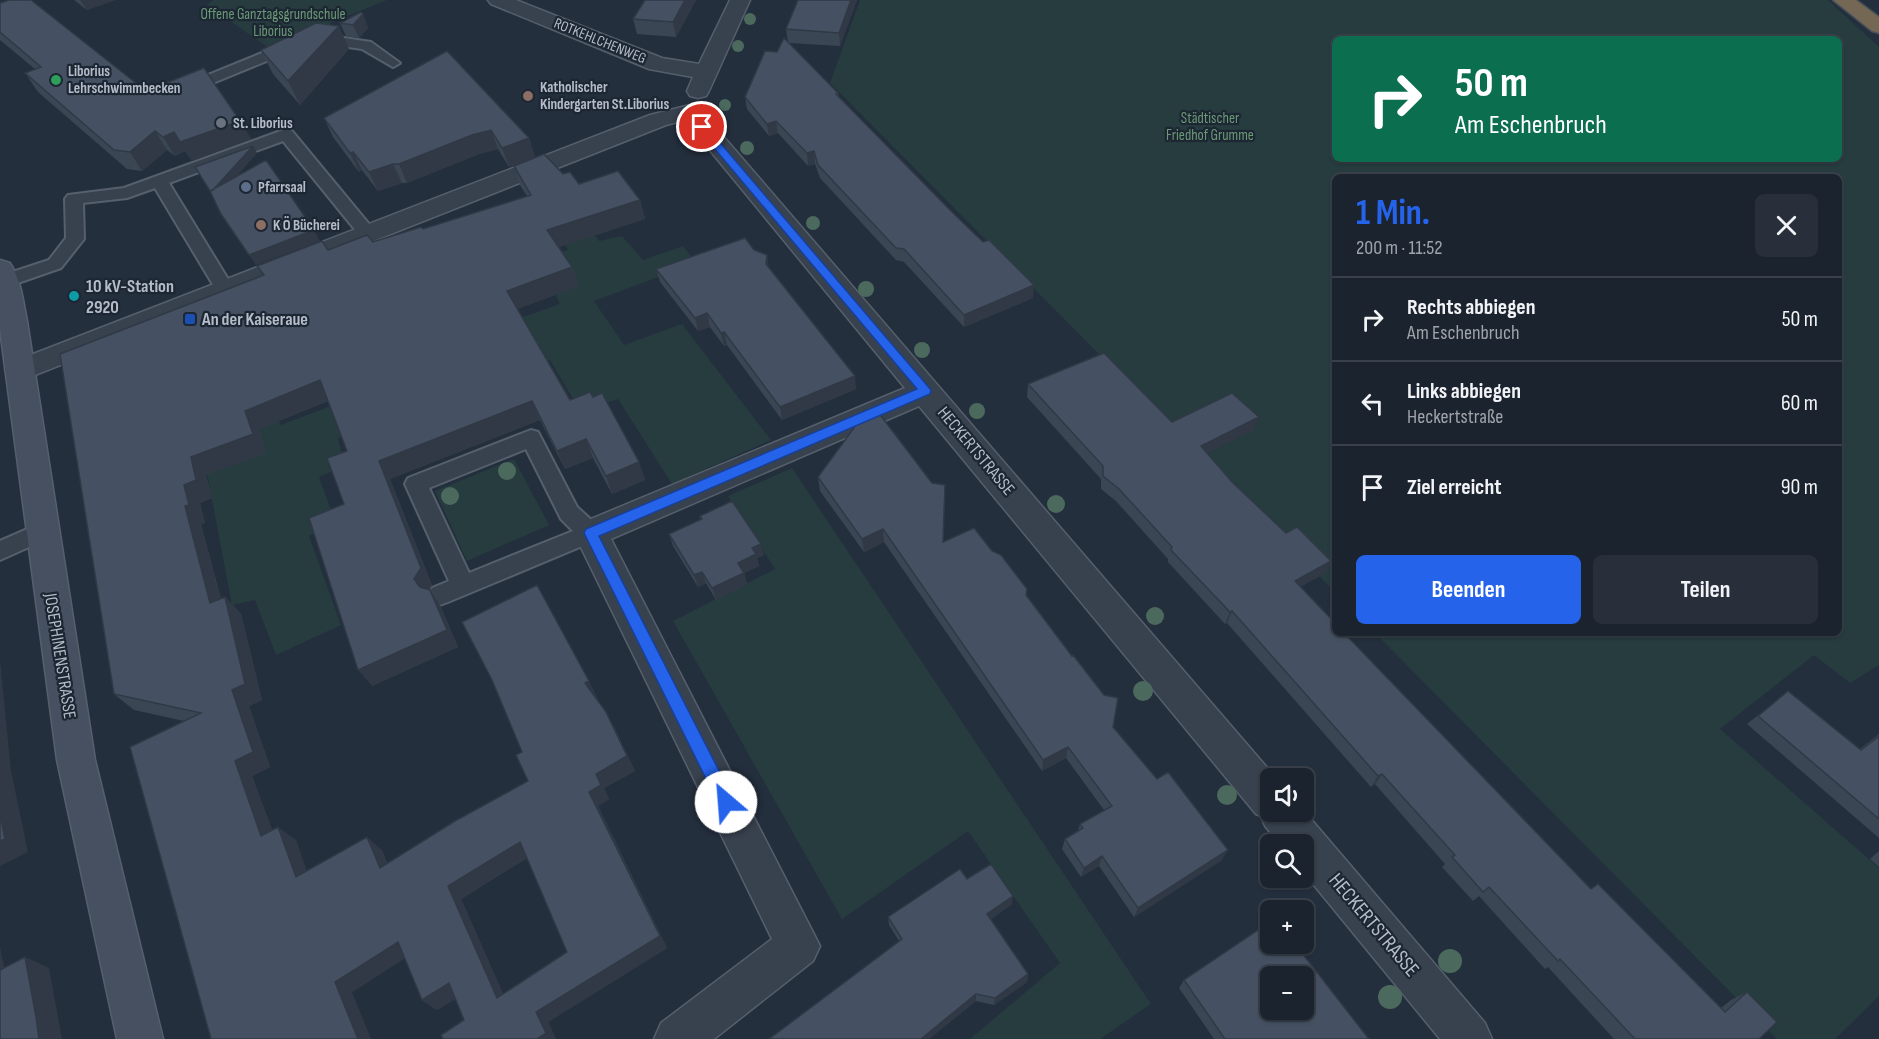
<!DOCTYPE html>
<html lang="de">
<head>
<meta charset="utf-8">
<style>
	:root { --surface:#1b232e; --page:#282f3a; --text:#f1f3f6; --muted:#a0a4aa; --line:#39404a; --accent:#2563eb }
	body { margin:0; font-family:"Sofia Sans Condensed",sans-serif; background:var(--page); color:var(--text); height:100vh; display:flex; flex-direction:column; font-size:22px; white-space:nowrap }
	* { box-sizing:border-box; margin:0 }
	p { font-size:20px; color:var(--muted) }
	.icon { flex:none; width:33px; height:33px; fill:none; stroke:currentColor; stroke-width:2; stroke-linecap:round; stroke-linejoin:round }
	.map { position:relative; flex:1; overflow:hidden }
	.sheet { position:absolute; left:1332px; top:174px; width:510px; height:462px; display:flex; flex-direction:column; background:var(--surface); border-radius:9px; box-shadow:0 2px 4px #0004,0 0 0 2px var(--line) }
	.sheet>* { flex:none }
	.guide { position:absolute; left:1332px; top:36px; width:510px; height:126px; border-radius:9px; box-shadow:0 2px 4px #0004,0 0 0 2px var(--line); background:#0b6e4f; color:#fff; overflow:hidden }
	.buttons { position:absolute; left:1260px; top:768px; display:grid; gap:12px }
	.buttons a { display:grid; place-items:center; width:54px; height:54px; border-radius:9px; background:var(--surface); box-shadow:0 2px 4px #0004,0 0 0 2px var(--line); font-size:30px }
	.pin { position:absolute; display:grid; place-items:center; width:51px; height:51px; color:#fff; margin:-26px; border:3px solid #fff; border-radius:50%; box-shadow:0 2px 6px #0007 }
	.me { position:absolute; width:66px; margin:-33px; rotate:333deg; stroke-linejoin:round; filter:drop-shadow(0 0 4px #0008) }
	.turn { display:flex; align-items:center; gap:21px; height:126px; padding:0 24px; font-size:27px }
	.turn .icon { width:78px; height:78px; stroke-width:2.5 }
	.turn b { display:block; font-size:42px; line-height:51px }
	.round { display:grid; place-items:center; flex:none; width:63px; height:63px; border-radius:9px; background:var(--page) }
	.overview { display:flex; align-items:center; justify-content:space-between; height:102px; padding:0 24px }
	h1 { font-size:36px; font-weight:700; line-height:45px; color:var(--accent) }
	.button { display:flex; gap:12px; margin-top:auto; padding:12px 24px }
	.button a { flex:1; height:69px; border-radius:9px; background:var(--accent); color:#fff; font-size:24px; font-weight:700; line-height:69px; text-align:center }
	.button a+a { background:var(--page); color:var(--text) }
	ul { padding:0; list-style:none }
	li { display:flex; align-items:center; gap:18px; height:84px; padding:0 24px; border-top:2px solid var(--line) }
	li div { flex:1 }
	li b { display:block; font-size:22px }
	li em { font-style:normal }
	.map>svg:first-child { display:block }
	.green { fill:#263c3f; fill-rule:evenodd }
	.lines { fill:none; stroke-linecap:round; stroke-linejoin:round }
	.lane-casing { stroke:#565f6c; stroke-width:4 }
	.street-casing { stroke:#565f6c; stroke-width:3 }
	.secondary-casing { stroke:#565f6c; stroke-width:3 }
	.highway-casing { stroke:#434c59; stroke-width:3 }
	.lane { fill:#38414e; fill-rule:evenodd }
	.street { fill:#38414e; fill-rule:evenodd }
	.secondary { fill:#465061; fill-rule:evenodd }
	.highway { fill:#746855; fill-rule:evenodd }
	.tree { fill:#4b6a5d }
	.wall { fill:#3b4654; fill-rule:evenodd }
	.shaded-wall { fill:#303945 }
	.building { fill:#455162; stroke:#303945; stroke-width:1.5; fill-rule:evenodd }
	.route { fill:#2563eb; stroke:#184099; stroke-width:1.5 }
	.leisure-dot { fill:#2e9e5b; stroke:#1d2633; stroke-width:2 }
	.education-dot { fill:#8d6e63; stroke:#1d2633; stroke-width:2 }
	.worship-dot { fill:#6b7280; stroke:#1d2633; stroke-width:2 }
	.service-dot { fill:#5c6f8a; stroke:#1d2633; stroke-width:2 }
	.culture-dot { fill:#0f9aa8; stroke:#1d2633; stroke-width:2 }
	.transit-dot { fill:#1a4fb4; stroke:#1d2633; stroke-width:2 }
	.labels { text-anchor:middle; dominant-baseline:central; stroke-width:4.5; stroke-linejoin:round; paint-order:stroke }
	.far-park-label { font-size:15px; fill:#6b9a76; stroke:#1d2633 }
	.far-street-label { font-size:15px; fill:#b4bcc9; stroke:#1d2633 }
	.far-poi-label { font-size:15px; font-weight:bold; fill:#b4bcc9; stroke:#1d2633; text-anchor:start }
	.poi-label { font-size:18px; font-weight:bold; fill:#b4bcc9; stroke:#1d2633; text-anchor:start }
	.street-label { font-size:18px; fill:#b4bcc9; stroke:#1d2633 }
	.near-street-label { font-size:21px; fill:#b4bcc9; stroke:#1d2633 }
</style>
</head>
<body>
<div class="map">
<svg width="1879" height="1039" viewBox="0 0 1879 1039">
	<rect width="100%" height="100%" fill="#242f3e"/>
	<path class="green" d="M 213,0 L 387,0 L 269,48 L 207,5 Z
		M 860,0 L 1828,0 L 1879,47 L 1879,665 L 1850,683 L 1814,655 L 1720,729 L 1879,868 L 1879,996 L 1835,1039 L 1777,1039 L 1375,633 L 1839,633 L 1839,177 L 1335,177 L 1335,592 L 830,83 ZM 1335,39 L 1839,39 L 1839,159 L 1335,159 Z
		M 588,226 L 599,241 L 622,236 L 643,260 L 683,246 L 696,263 L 594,301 L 624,345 L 682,324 L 771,440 L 672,484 L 618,399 L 581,412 L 550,360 L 338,438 L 345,466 L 319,477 L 331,510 L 367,512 L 309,536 L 341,625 L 276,655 L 255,600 L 232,605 L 203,452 L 246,356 L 281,425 L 422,371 L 424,352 L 560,304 L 539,260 L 568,250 L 561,235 Z
		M 514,459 L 549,525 L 467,561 L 435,491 Z
		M 792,468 L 1151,1004 L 1100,1039 L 970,1039 L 1060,963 L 968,831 L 842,919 L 673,621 L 775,569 L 728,496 Z"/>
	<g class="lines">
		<g class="lane-casing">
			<path id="lane" d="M 311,33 L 371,42 L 400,63 L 393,67 L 362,49 L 313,42 L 191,92 L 186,94 L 178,89 L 181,86 Z
				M 286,129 L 292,131 L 373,229 L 376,233 L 373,237 L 361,237 L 283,141 L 169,183 L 234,289 L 232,293 L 218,293 L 155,188 L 127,198 L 83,203 L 84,239 L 61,268 L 12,285 L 0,286 L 0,276 L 49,260 L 66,238 L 65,199 L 68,195 L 124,188 Z
				M 531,430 L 538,432 L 577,507 L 599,527 L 602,533 L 599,539 L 448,602 L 440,605 L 432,602 L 428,595 L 432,588 L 449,581 L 405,484 L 408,478 ZM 526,449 L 561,519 L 573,531 L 469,573 L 429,488 Z
				M 41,523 L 49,526 L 52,532 L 49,538 L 0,560 L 0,541 Z"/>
		</g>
		<g class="street-casing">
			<path id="street" d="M 488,0 L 516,0 L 662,58 L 699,64 L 730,0 L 750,0 L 709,91 L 706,96 L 698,98 L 690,96 L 687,91 L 693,77 L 649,69 L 491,4 Z
				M 690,105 L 698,107 L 1276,778 L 1270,778 L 1270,812 L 1304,811 L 1485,1023 L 1492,1039 L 1440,1039 L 1304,873 L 1304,844 L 1280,844 L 1265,826 L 1261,816 L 1256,814 L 919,406 L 611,539 L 820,946 L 813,961 L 714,1039 L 654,1039 L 661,1023 L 772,939 L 574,533 L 579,524 L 905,388 L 685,120 L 666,125 L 30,377 L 20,380 L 10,377 L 5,370 L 10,363 L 650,115 Z"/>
		</g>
		<g class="secondary-casing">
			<path id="secondary" d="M 0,260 L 10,263 C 21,280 23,301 27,321 L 95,760 L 163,1039 L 117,1039 L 57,760 L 0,329 Z"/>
		</g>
		<g class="highway-casing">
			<path id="highway" d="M 1833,0 L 1856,0 L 1879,17 L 1879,33 L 1872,31 Z"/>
		</g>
		<use href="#lane" class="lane"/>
		<use href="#street" class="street"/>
		<use href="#secondary" class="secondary"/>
		<use href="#highway" class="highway"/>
	</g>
	<g class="tree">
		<circle cx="750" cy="19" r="6"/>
		<circle cx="738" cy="46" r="6"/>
		<circle cx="725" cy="105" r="6"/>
		<circle cx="747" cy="148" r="7"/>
		<circle cx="813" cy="223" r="7"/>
		<circle cx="866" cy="289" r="8"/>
		<circle cx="922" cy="350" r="8"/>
		<circle cx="977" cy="411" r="8"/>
		<circle cx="507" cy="471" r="9"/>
		<circle cx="450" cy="496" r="9"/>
		<circle cx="1056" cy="504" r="9"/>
		<circle cx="1155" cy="616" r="9"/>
		<circle cx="1143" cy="691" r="10"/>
		<circle cx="1227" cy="795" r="10"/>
		<circle cx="1450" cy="961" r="12"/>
		<circle cx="1390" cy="997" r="12"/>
	</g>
	<path class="wall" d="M 74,0 L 115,0 L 87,10 Z
		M 645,0 L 696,0 L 676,37 L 637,34 L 633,19 Z
		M 798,0 L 857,0 L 840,46 L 789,43 L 838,93 L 839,97 L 1033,298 L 964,327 L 904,262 L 896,260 L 820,178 L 815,164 L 808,166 L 778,133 L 769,136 L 747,109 L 745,97 L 777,52 L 788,42 L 786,29 Z
		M 0,3 L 146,91 L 240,121 L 251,139 L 192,161 L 185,151 L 175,156 L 167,150 L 142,171 L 127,169 L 38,92 L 25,73 L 35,69 L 0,40 Z
		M 363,14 L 368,28 L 359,38 L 346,36 L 340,23 Z
		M 349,49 L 300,105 L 273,74 L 261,50 Z
		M 447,51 L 529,138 L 535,157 L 509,167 L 498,149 L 479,154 L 407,183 L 402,183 L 378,191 L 362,170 L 359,172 L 333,137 L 324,118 Z
		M 514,166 L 563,174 L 579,184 L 640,200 L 645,219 L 559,247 L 572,267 L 579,286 L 517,309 L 570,400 L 593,397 L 639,462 L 645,480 L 612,494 L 593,458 L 565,469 L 540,420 L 390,479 L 432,585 L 430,590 L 441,607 L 458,647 L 372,686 L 344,504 L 347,451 L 328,401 L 259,429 L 266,453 L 206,475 L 212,498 L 200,503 L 205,523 L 201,524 L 221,599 L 225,597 L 241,614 L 262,700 L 249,706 L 270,767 L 252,776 L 272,830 L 296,840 L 306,871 L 382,850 L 387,863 L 528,781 L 522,752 L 492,680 L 597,697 L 596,698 L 614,727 L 635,771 L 604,788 L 609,799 L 598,806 L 667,948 L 548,1022 L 556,1039 L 443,1039 L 464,1020 L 455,999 L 437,1010 L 422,1000 L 405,958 L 352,992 L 184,721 L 134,710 L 114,694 L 263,275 L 257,266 L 328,250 L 373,242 L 423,229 L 527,196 L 520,185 ZM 527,858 L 567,952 L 503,994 L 461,899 Z
		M 769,268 L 856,389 L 782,420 L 727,345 L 724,346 L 710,327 L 698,331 L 660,282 L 656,269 Z
		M 1028,384 L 1172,422 L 1254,430 L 1207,453 L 1232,482 L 1286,533 L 1331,561 L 1325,573 L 1300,587 L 1591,889 L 1721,1008 L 1731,1000 L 1747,992 L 1759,1039 L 1614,1039 L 1548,967 L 1545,969 L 1479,896 L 1473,901 L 1442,867 L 1445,864 L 1375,784 L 1371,787 L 1227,623 L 1225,624 L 1168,562 L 1168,559 L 1116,501 L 1101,489 L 1101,479 L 1027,397 Z
		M 818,477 L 944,542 L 1026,597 L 1113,727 L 1222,860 L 1134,917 L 1099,866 L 1081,877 L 1062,849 L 1065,839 L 1078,831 L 1080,824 L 1104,810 L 1066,758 L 1042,771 L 884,542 L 864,552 L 820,491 Z
		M 700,516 L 764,555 L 757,558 L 759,566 L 744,573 L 747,584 L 716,600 L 706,583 L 698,587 L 673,546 L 669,534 L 701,520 Z
		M 1788,691 L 1860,749 L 1879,734 L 1879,838 L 1747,724 Z
		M 1879,851 L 1879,867 L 1870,859 Z
		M 967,879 L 1012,904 L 991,919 L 1028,974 L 1027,982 L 994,1005 L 976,1001 L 929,1039 L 769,1039 L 899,941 L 889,925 L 888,917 Z
		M 1184,980 L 1369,1039 L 1214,1039 L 1179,988 Z"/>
	<path class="shaded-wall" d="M 80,0 L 115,0 L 87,10 Z
		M 685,0 L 696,0 L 676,37 L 673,22 Z
		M 851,0 L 857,0 L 840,46 L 839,33 Z
		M 363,14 L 368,28 L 359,38 L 353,25 Z
		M 339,26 L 349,49 L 300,105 L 288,81 Z
		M 240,121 L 251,139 L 192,161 L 185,151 L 175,156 L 163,137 L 174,132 Z
		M 776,121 L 778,133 L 769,136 L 767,124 Z
		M 491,130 L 498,149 L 479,154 L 407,183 L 399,164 L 472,135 Z
		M 155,131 L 167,150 L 142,171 L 130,152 Z
		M 529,138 L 535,157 L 509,167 L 502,148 Z
		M 253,146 L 257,153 L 216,200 L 211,192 Z
		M 814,151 L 815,164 L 808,166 L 807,153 Z
		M 353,152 L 362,170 L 359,172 L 350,153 Z
		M 393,164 L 402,183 L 378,191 L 369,172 Z
		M 640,200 L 645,219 L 553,249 L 547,230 Z
		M 314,230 L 320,241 L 256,265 L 249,255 Z
		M 767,255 L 769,268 L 766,264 Z
		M 572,267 L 579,286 L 514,310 L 507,291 Z
		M 1034,285 L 1033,298 L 964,327 L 964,315 Z
		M 707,313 L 710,327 L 698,331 L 695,318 Z
		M 724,332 L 727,345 L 724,346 L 721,333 Z
		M 855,376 L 856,389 L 782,420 L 780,407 Z
		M 320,380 L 332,399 L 259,429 L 266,453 L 206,475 L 212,498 L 200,503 L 205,523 L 201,524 L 226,620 L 210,603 L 185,506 L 184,485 L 191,457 L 245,411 Z
		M 532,401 L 540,420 L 390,479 L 432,585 L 426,596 L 414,579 L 379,461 Z
		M 1259,417 L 1254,430 L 1197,459 L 1201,446 Z
		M 586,439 L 593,458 L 565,469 L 557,451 Z
		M 639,462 L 645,480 L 612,494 L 606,476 Z
		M 883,529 L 884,542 L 864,552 L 862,539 Z
		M 761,544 L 764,555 L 757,558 L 759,566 L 744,573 L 747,584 L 716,600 L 712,588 L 752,548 Z
		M 1331,561 L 1325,573 L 1289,593 L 1295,581 Z
		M 702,572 L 706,583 L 698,587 L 694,575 Z
		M 430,590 L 441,607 L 458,647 L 372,686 L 358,670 Z
		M 225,597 L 241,614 L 262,700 L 249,706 L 270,767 L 252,776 L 279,850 L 261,836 L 235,761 L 232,690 Z
		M 1232,611 L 1227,623 L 1225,624 L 1230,612 Z
		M 0,660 L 11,771 L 28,852 L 0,866 Z
		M 589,681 L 597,697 L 593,699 L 585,683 Z
		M 614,727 L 635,771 L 604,788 L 609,799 L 598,806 L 667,948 L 548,1022 L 556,1039 L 537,1039 L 536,1012 L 660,936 L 589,792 Z
		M 1068,747 L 1066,758 L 1042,771 L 1043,760 Z
		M 1382,774 L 1375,784 L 1371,787 L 1378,776 Z
		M 278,827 L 296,840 L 313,889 L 296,877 Z
		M 367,837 L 382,850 L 395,881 L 380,868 Z
		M 520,842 L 531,855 L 461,899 L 509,1008 L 497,998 L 448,886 Z
		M 1228,850 L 1222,860 L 1134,917 L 1138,908 Z
		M 1102,856 L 1099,866 L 1081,877 L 1084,868 Z
		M 1013,896 L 1012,904 L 986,922 L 987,914 Z
		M 398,942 L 413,953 L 352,992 L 371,1039 L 358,1039 L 335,982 Z
		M 0,947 L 3,962 L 9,989 L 0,985 Z
		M 25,957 L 49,968 L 62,1039 L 39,1039 Z
		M 1028,974 L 1027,982 L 994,1005 L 995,998 Z
		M 449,983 L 463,994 L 437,1010 L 422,1000 Z
		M 976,994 L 976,1001 L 929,1039 L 921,1039 Z"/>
	<path class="building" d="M 9,0 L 31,0 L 146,91 L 204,68 L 240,121 L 180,142 L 174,132 L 163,137 L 155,131 L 130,152 L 114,150 L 25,73 L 41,67 L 0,32 L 0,3 Z
		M 645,0 L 685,0 L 673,22 L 633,19 Z
		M 798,0 L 851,0 L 839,33 L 786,29 Z
		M 361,12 L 363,14 L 353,25 L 340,23 Z
		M 316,23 L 339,26 L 288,81 L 261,50 Z
		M 784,38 L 838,93 L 836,94 L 952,212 L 983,242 L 989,240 L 1034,285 L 964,315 L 904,249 L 896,248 L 818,165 L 814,151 L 807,153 L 776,121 L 767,124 L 745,97 L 765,51 L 777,52 Z
		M 447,51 L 529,138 L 502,148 L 491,130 L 472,135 L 399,164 L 393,164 L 369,172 L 353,152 L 350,153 L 324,118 Z
		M 253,146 L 213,190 L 210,191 L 195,167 Z
		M 544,154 L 563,174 L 570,172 L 579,184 L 618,171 L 640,200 L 547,230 L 572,267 L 507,291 L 570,400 L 590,392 L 593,397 L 602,393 L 639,462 L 606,476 L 586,439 L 557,451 L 532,401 L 379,461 L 421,568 L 414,579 L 420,587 L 430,590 L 447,630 L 358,670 L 309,518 L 344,504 L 327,458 L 347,451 L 320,380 L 245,411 L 253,434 L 191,457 L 196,480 L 184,485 L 189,505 L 185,506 L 210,603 L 225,597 L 245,684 L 232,690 L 253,752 L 235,761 L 261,836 L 278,827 L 296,877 L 367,837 L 380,868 L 455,821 L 528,781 L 516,755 L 522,752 L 492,680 L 462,622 L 537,585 L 589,681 L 585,683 L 606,712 L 627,756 L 596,774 L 601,785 L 589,792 L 660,936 L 536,1012 L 546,1033 L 537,1039 L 443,1039 L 441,1035 L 464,1020 L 449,983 L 422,1000 L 398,942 L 335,982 L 358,1039 L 211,1039 L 130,747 L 201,713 L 114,694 L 60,354 L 264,275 L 257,266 L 322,241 L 328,250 L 367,235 L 373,242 L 421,227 L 423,229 L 531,195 L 514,166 ZM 520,842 L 567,952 L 497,998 L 448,886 Z
		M 266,160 L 314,230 L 249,255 L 221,214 L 210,191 Z
		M 745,238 L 754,250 L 767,255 L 766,264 L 855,376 L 780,407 L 724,332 L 721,333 L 707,313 L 695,318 L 656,269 Z
		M 1104,353 L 1172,422 L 1232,393 L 1259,417 L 1201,446 L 1232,482 L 1286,533 L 1297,527 L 1331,561 L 1295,581 L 1335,623 L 1335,633 L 1344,633 L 1591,889 L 1598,884 L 1725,1012 L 1747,992 L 1777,1022 L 1759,1039 L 1635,1039 L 1560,959 L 1558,961 L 1489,887 L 1483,892 L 1452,857 L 1455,855 L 1382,774 L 1378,776 L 1232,611 L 1230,612 L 1171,550 L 1172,547 L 1119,489 L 1103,476 L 1103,466 L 1028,384 Z
		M 878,412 L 932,483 L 945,485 L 943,542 L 974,528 L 992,551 L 1001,555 L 1027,589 L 1026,595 L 1072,656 L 1073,655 L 1104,695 L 1118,698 L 1113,727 L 1157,779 L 1168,772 L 1228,850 L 1138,908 L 1102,856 L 1084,868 L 1065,839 L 1083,828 L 1080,824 L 1112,806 L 1068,747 L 1043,760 L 883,529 L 862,539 L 818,477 L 859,421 Z
		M 732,501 L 761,544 L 752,548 L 756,554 L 738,563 L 744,573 L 712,588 L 702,572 L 694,575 L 669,534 L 702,519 L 700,516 Z
		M 1788,691 L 1861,750 L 1879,736 L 1879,819 L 1758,716 Z
		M 0,814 L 5,839 L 0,841 Z
		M 991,864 L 1013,896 L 987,914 L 1028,974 L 995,998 L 976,994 L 921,1039 L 769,1039 L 902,939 L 888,917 L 960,869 L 967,879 Z
		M 1270,922 L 1270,944 L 1295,944 L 1369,1039 L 1225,1039 L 1184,980 ZM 1270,976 L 1304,976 L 1304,1010 L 1270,1010 Z
		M 25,957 L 36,1017 L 39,1039 L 0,1039 L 0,970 Z"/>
	<path class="route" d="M 698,125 L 705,125 L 931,390 L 930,394 L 599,536 L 732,796 L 734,802 L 732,807 L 726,810 L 720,807 L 584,533 L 586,529 L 917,389 L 698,129 Z"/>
	<circle class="leisure-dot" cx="56" cy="80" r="6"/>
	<g class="education-dot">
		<circle cx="528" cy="96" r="6"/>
		<circle cx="261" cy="225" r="6"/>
	</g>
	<circle class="worship-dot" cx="221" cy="123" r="6"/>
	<circle class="service-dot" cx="246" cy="187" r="6"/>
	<circle class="culture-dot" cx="74" cy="296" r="6"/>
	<rect class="transit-dot" x="184" y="313" width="12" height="12" rx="3"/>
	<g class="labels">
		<g class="far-park-label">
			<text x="273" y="14">Offene Ganztagsgrundschule<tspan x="273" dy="17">Liborius</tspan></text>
			<text x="1210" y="118">Städtischer<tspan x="1210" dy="17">Friedhof Grumme</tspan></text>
		</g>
		<g class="far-street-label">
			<text transform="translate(600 41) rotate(22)">ROTKEHLCHENWEG</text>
		</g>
		<g class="far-poi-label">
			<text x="68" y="71">Liborius<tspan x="68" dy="17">Lehrschwimmbecken</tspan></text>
			<text x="540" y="87">Katholischer<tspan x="540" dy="17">Kindergarten St.Liborius</tspan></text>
			<text x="233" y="123">St. Liborius</text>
			<text x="258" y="187">Pfarrsaal</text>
			<text x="273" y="225">K Ö Bücherei</text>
		</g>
		<g class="poi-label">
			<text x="86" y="286">10 kV-Station<tspan x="86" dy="21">2920</tspan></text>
			<text x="202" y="319">An der Kaiseraue</text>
		</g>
		<g class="street-label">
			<text transform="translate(976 451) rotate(50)">HECKERTSTRASSE</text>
			<text transform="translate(60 656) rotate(81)">JOSEPHINENSTRASSE</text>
		</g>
		<g class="near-street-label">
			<text transform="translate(1374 925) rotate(50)">HECKERTSTRASSE</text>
		</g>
	</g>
</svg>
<div class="buttons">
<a><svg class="icon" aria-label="sound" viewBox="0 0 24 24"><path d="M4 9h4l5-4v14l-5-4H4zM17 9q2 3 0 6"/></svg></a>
<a><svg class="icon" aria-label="search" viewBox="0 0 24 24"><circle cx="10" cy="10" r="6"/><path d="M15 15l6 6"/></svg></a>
<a>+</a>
<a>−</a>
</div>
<div class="pin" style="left:702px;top:127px;background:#d93025"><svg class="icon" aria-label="arrive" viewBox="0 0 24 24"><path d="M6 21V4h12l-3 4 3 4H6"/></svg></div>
<svg class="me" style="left:726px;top:802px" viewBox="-20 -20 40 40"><circle r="19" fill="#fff"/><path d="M0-13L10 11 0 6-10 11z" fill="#2563eb"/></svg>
<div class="guide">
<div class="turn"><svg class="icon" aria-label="right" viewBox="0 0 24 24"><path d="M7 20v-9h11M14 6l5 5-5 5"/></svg><div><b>50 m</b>Am Eschenbruch</div></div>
</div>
<section class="sheet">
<div class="overview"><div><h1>1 Min.</h1><p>200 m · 11:52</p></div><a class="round"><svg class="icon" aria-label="close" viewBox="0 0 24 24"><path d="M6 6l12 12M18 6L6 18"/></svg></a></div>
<ul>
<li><svg class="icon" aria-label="right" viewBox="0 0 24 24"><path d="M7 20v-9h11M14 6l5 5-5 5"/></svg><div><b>Rechts abbiegen</b><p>Am Eschenbruch</p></div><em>50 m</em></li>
<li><svg class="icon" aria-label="left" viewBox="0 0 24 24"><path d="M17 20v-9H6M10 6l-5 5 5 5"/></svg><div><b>Links abbiegen</b><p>Heckertstraße</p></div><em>60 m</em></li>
<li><svg class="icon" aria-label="arrive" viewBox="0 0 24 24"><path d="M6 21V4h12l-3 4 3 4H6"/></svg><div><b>Ziel erreicht</b></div><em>90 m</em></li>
</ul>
<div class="button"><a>Beenden</a><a>Teilen</a></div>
</section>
</div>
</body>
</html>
